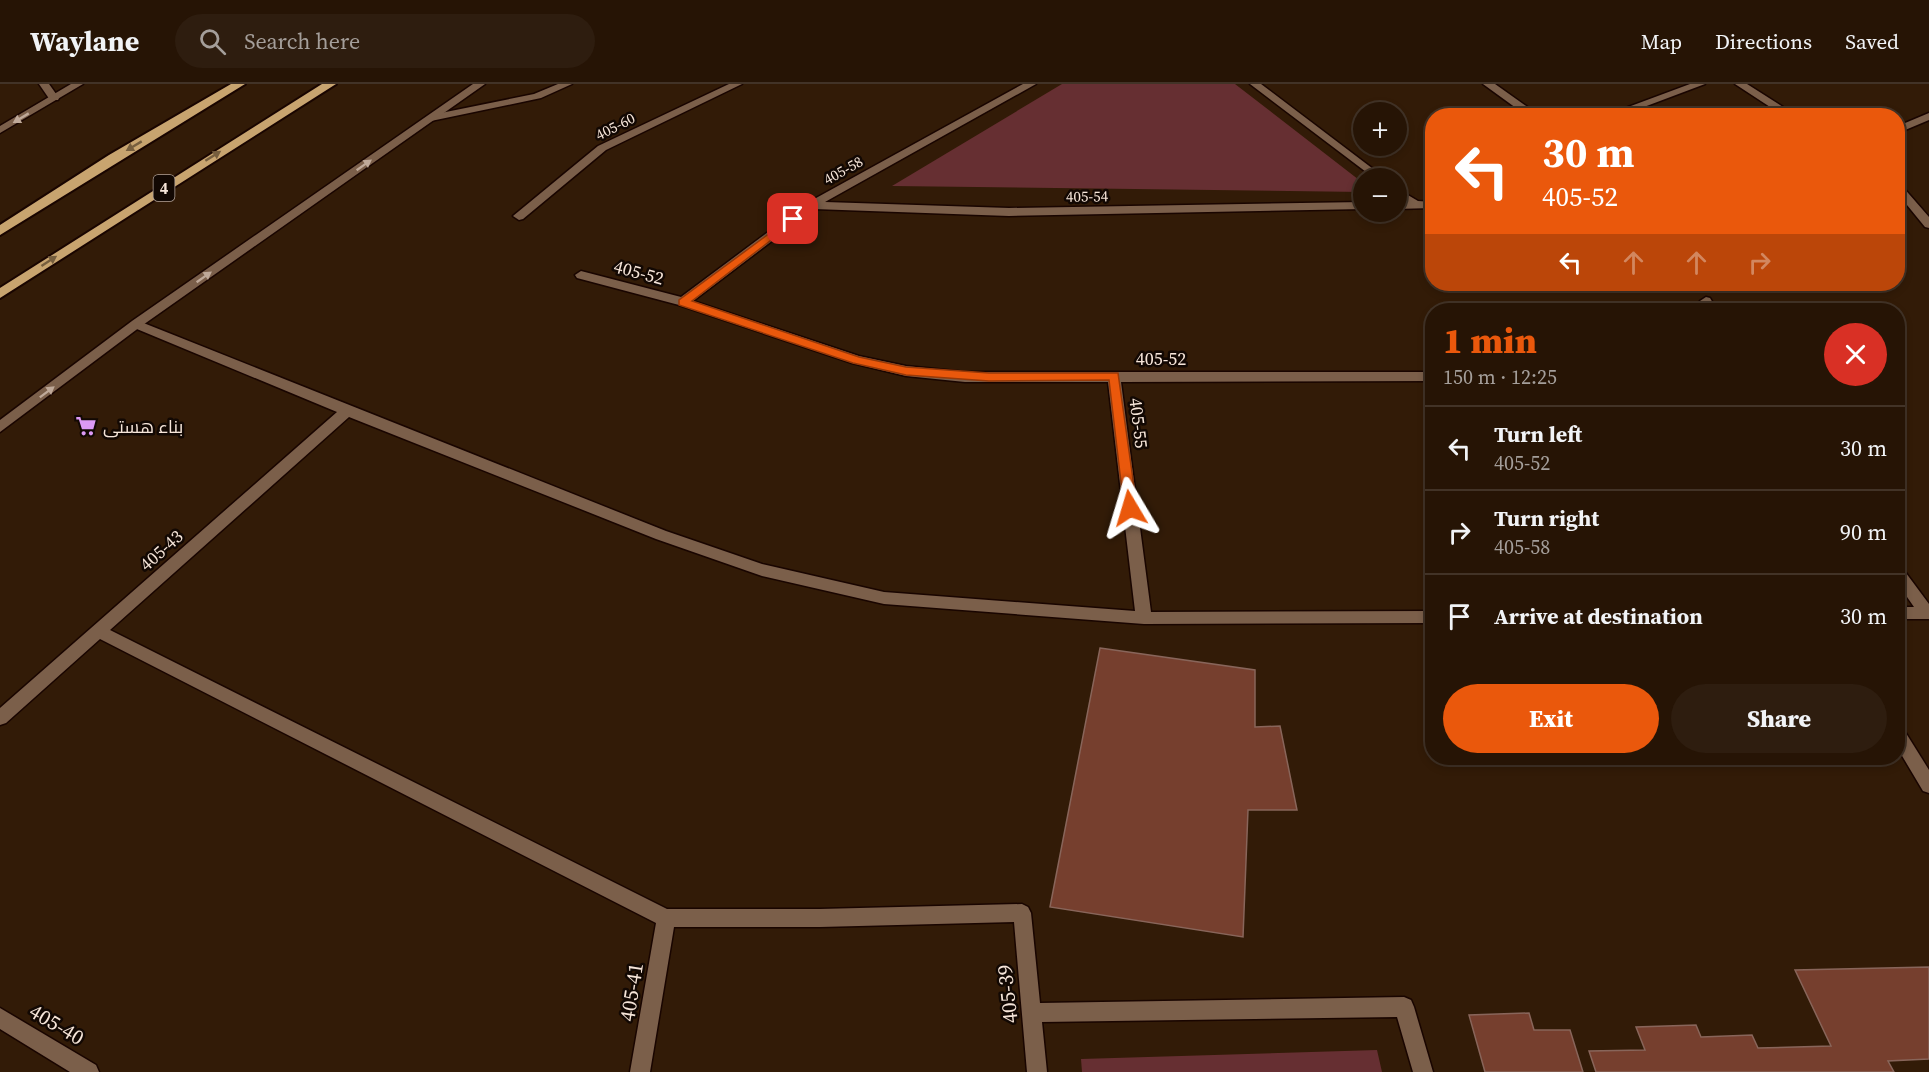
<!DOCTYPE html>
<html lang="en">
<head>
<meta charset="utf-8">
<style>
	:root { --surface:#261405; --page:#2e1d0f; --text:#f1f3f6; --muted:#a49e9a; --line:#423327; --accent:#ea580c }
	body { margin:0; font-family:"Source Serif 4",Cairo,serif; background:var(--page); color:var(--text); height:100vh; display:flex; flex-direction:column; font-size:22px; white-space:nowrap }
	* { box-sizing:border-box; margin:0 }
	p { font-size:20px; color:var(--muted) }
	.icon { flex:none; width:33px; height:33px; fill:none; stroke:currentColor; stroke-width:2; stroke-linecap:round; stroke-linejoin:round }
	.map { position:relative; flex:1; overflow:hidden }
	.panel { position:absolute; left:1425px; top:219px; width:480px; height:462px; display:flex; flex-direction:column; background:var(--surface); border-radius:24px; box-shadow:0 3px 9px #0003,0 0 0 2px var(--line) }
	.panel>* { flex:none }
	.banner { position:absolute; left:1425px; top:24px; width:480px; height:183px; border-radius:24px; box-shadow:0 3px 9px #0003,0 0 0 2px var(--line); background:#ea580c; color:#fff; overflow:hidden }
	.tools { position:absolute; left:1353px; top:18px; display:grid; gap:12px }
	.tools a { display:grid; place-items:center; width:54px; height:54px; border-radius:50%; background:var(--surface); box-shadow:0 3px 9px #0003,0 0 0 2px var(--line); font-size:30px }
	.pin { position:absolute; display:grid; place-items:center; width:51px; height:51px; color:#fff; margin:-26px; border-radius:12px; box-shadow:0 3px 9px #0006 }
	.me { position:absolute; width:66px; margin:-33px; rotate:353deg; stroke-linejoin:round; filter:drop-shadow(0 0 4px #0008) }
	.turn { display:flex; align-items:center; gap:21px; height:126px; padding:0 18px; font-size:27px }
	.turn .icon { width:78px; height:78px; stroke-width:2.5 }
	.turn b { display:block; font-size:42px; line-height:51px }
	.lanes { display:flex; align-items:center; height:57px; padding:0 18px; background:#0003; justify-content:center; gap:30px; direction:ltr }
	.lanes .off { opacity:.35 }
	.round { display:grid; place-items:center; flex:none; width:63px; height:63px; border-radius:32px; background:var(--page) }
	.summary { display:flex; align-items:center; justify-content:space-between; height:102px; padding:0 18px }
	h1 { font-size:36px; font-weight:800; line-height:45px; color:var(--accent) }
	.action { display:flex; gap:12px; margin-top:auto; padding:12px 18px }
	.action a { flex:1; height:69px; border-radius:36px; background:var(--accent); color:#fff; font-size:24px; font-weight:800; line-height:69px; text-align:center }
	.action a+a { background:var(--page); color:var(--text) }
	ul { padding:0; list-style:none }
	li { display:flex; align-items:center; gap:18px; height:84px; padding:0 18px; border-top:2px solid var(--line) }
	li div { flex:1 }
	li b { display:block; font-size:22px }
	li em { font-style:normal }
	header { display:flex; align-items:center; gap:36px; box-sizing:border-box; height:84px; padding:0 30px; background:var(--surface); border-bottom:2px solid var(--line) }
	header strong { font-size:28px }
	nav { display:flex; gap:33px; margin-inline-start:auto; font-size:21px }
	.search { width:420px; height:54px; background:var(--page); display:flex; align-items:center; gap:15px; box-sizing:border-box; padding:0 21px; border-radius:33px; color:var(--muted); font-size:22px }
	.map>svg:first-child { display:block }
	.green { fill:#662f32 }
	.building { fill:#763f2e; stroke:#88655a; stroke-width:1.5 }
	.lines { fill:none; stroke-linecap:round; stroke-linejoin:round }
	.service-casing { stroke:#190500; stroke-width:3 }
	.minor-casing { stroke:#190500; stroke-width:3 }
	.secondary-casing { stroke:#190500; stroke-width:3 }
	.trunk-casing { stroke:#190500; stroke-width:4 }
	.service { fill:#7b5f4a; fill-rule:evenodd }
	.minor { fill:#7b5f4a; fill-rule:evenodd }
	.secondary { fill:#7b5f4a; fill-rule:evenodd }
	.trunk { fill:#c8a46f; fill-rule:evenodd }
	.oneway { fill:#bfa999 }
	.oneway2 { fill:#765e3e }
	.route { fill:#ea580c; stroke:#983908; stroke-width:1.5 }
	.labels { text-anchor:middle; dominant-baseline:central; stroke-width:5; stroke-linejoin:round; paint-order:stroke }
	.far-street-label { font-size:15px; fill:#f6e5d9; stroke:#120803 }
	.shield { fill:#120803; stroke:#b2a399; stroke-width:1.5 }
	.shield-label { font-size:16px; font-weight:bold; fill:#f6e5d9 }
	.street-label { font-size:18px; fill:#f6e5d9; stroke:#120803 }
	.poi-label { font-size:18px; fill:#f6e5d9; stroke:#120803; text-anchor:start }
	.near-street-label { font-size:21px; fill:#f6e5d9; stroke:#120803 }
</style>
</head>
<body>
<header>
<strong>Waylane</strong>
<div class="search"><svg class="icon" aria-label="search" viewBox="0 0 24 24"><circle cx="10" cy="10" r="6"/><path d="M15 15l6 6"/></svg>Search here</div>
<nav><a>Map</a><a>Directions</a><a>Saved</a></nav>
</header>
<div class="map">
<svg width="1929" height="988" viewBox="0 0 1929 988">
	<rect width="100%" height="100%" fill="#321b07"/>
	<path class="green" d="M 1062,0 L 1235,0 L 1363,99 L 1363,108 L 892,102 Z
		M 1377,966 L 1382,988 L 1082,988 L 1081,975 Z"/>
	<path class="building" d="M 1100,564 L 1255,586 L 1255,643 L 1280,642 L 1297,726 L 1248,726 L 1243,853 L 1050,823 Z
		M 1929,883 L 1929,975 L 1888,977 L 1894,988 L 1596,988 L 1589,967 L 1645,966 L 1636,943 L 1696,941 L 1701,953 L 1752,951 L 1758,964 L 1831,962 L 1795,886 Z
		M 1529,929 L 1534,946 L 1570,946 L 1583,988 L 1485,988 L 1469,931 Z"/>
	<g class="lines">
		<g class="service-casing">
			<path id="service" d="M 558,0 L 572,0 L 541,14 L 431,37 L 426,34 L 431,31 L 534,10 Z"/>
		</g>
		<g class="minor-casing">
			<path id="minor" d="M 39,0 L 49,0 L 59,14 L 58,16 L 50,16 Z
				M 729,0 L 742,0 L 606,66 L 523,135 L 519,136 L 513,132 L 598,62 Z
				M 1023,0 L 1036,0 L 825,118 L 1009,124 L 1364,118 L 1364,125 L 1009,132 L 814,125 L 693,217 L 859,272 L 906,282 L 965,288 L 1432,288 L 1432,297 L 1121,298 L 1151,528 L 1432,527 L 1432,539 L 1144,540 L 884,520 L 762,492 L 656,455 L 349,333 L 110,546 L 667,825 L 820,825 L 1022,820 L 1028,823 L 1031,829 L 1040,919 L 1404,913 L 1411,916 L 1414,923 L 1433,988 L 1413,988 L 1397,933 L 1042,938 L 1047,988 L 1027,988 L 1014,838 L 820,843 L 674,843 L 650,988 L 630,988 L 656,839 L 100,555 L 6,639 L 0,641 L 0,624 L 337,328 L 132,243 L 130,240 L 136,236 L 666,447 L 762,480 L 884,508 L 1135,527 L 1108,298 L 965,298 L 906,292 L 852,279 L 679,221 L 577,194 L 575,191 L 581,187 L 681,213 L 807,119 Z
				M 1250,0 L 1261,0 L 1385,94 L 1374,94 Z
				M 1483,0 L 1495,0 L 1540,32 L 1527,32 Z
				M 1690,0 L 1705,0 L 1620,32 L 1604,32 Z
				M 1735,0 L 1747,0 L 1797,32 L 1784,32 Z
				M 1929,29 L 1929,36 L 1898,49 L 1898,42 Z
				M 1898,101 L 1902,102 L 1929,133 L 1929,144 L 1925,143 L 1898,110 Z
				M 1396,104 L 1418,117 L 1432,118 L 1432,124 L 1396,125 L 1396,117 L 1403,117 L 1396,113 Z
				M 1706,213 L 1710,214 L 1717,226 L 1705,226 L 1700,217 Z
				M 1898,483 L 1903,485 L 1929,520 L 1929,535 L 1898,535 L 1898,523 L 1914,523 L 1898,500 Z
				M 1898,644 L 1904,646 L 1929,686 L 1929,709 L 1923,707 L 1898,665 Z
				M 0,924 L 96,981 L 99,988 L 70,988 L 0,945 Z"/>
		</g>
		<g class="secondary-casing">
			<path id="secondary" d="M 71,0 L 83,0 L 0,49 L 0,42 Z
				M 473,0 L 485,0 L 140,243 L 0,348 L 0,336 L 132,237 Z"/>
		</g>
		<g class="trunk-casing">
			<path id="trunk" d="M 231,0 L 245,0 L 0,151 L 0,141 L 109,71 Z
				M 322,0 L 336,0 L 0,214 L 0,204 Z"/>
		</g>
		<use href="#service" class="service"/>
		<use href="#minor" class="minor"/>
		<use href="#secondary" class="secondary"/>
		<use href="#trunk" class="trunk"/>
	</g>
	<defs><path id="oneway-solid" d="M-6-.8H1V-3.2L6.5 0L1 3.2V.8H-6Z" transform="scale(1.5)"/></defs>
	<g class="oneway">
		<use href="#oneway-solid" transform="translate(21 34) rotate(149)"/>
		<use href="#oneway-solid" transform="translate(364 81) rotate(-35)"/>
		<use href="#oneway-solid" transform="translate(204 193) rotate(-35)"/>
		<use href="#oneway-solid" transform="translate(47 308) rotate(-37)"/>
	</g>
	<g class="oneway2">
		<use href="#oneway-solid" transform="translate(134 62) rotate(149)"/>
		<use href="#oneway-solid" transform="translate(213 72) rotate(-32)"/>
		<use href="#oneway-solid" transform="translate(49 177) rotate(-33)"/>
	</g>
	<path class="route" d="M 793,132 L 796,133 L 796,137 L 692,217 L 859,273 L 906,283 L 989,289 L 1118,289 L 1137,424 L 1135,427 L 1130,429 L 1124,424 L 1109,296 L 989,297 L 906,291 L 853,279 L 679,221 L 679,216 Z"/>
	<defs>
		<g id="supermarket-bare" transform="scale(1.62)"><path d="M-6-5.5h2.5l.6 2H6L4.5 2H-2.5L-4.4-4H-6ZM-1.5 3.2a1.3 1.3 0 1 0 .1 0ZM3 3.2a1.3 1.3 0 1 0 .1 0Z" fill="#dc99f5" stroke="#120803" stroke-width="2.5" paint-order="stroke"/></g>
	</defs>
	<g fill-rule="evenodd">
		<use href="#supermarket-bare" x="86" y="342"/>
	</g>
	<g class="labels">
		<g class="far-street-label">
			<text transform="translate(615 42) rotate(-27)">405-60</text>
			<text transform="translate(843 86) rotate(-29)">405-58</text>
			<text transform="translate(1087 112) rotate(-1)">405-54</text>
		</g>
		<rect class="shield" x="153.5" y="91" width="21" height="26" rx="4.5"/>
		<g class="shield-label">
			<text x="164" y="104">4</text>
		</g>
		<g class="street-label">
			<text transform="translate(639 188) rotate(15)">405-52</text>
			<text x="1161" y="274">405-52</text>
			<text transform="translate(1139 339) rotate(83)">405-55</text>
			<text transform="translate(161 466) rotate(-42)">405-43</text>
		</g>
		<g class="poi-label">
			<text x="103" y="342">بناء ھستی</text>
		</g>
		<g class="near-street-label">
			<text transform="translate(631 908) rotate(-81)">405-41</text>
			<text transform="translate(1007 910) rotate(-96)">405-39</text>
			<text transform="translate(57 940) rotate(31)">405-40</text>
		</g>
	</g>
</svg>
<div class="tools">
<a>+</a>
<a>−</a>
</div>
<div class="pin" style="left:793px;top:135px;background:#d93025"><svg class="icon" aria-label="arrive" viewBox="0 0 24 24"><path d="M6 21V4h12l-3 4 3 4H6"/></svg></div>
<svg class="me" style="left:1130px;top:424px" viewBox="-20 -20 40 40"><path d="M0-17L14 15 0 8-14 15z" fill="#ea580c" stroke="#fff" stroke-width="4"/></svg>
<div class="banner">
<div class="turn"><svg class="icon" aria-label="left" viewBox="0 0 24 24"><path d="M17 20v-9H6M10 6l-5 5 5 5"/></svg><div><b>30 m</b>405-52</div></div>
<div class="lanes"><svg class="icon" aria-label="left" viewBox="0 0 24 24"><path d="M17 20v-9H6M10 6l-5 5 5 5"/></svg><svg class="icon off" aria-label="ahead" viewBox="0 0 24 24"><path d="M12 20V5M6 11l6-6 6 6"/></svg><svg class="icon off" aria-label="ahead" viewBox="0 0 24 24"><path d="M12 20V5M6 11l6-6 6 6"/></svg><svg class="icon off" aria-label="right" viewBox="0 0 24 24"><path d="M7 20v-9h11M14 6l5 5-5 5"/></svg></div>
</div>
<section class="panel">
<div class="summary"><div><h1>1 min</h1><p>150 m · 12:25</p></div><a class="round" style="background:#d93025;color:#fff"><svg class="icon" aria-label="close" viewBox="0 0 24 24"><path d="M6 6l12 12M18 6L6 18"/></svg></a></div>
<ul>
<li><svg class="icon" aria-label="left" viewBox="0 0 24 24"><path d="M17 20v-9H6M10 6l-5 5 5 5"/></svg><div><b>Turn left</b><p>405-52</p></div><em>30 m</em></li>
<li><svg class="icon" aria-label="right" viewBox="0 0 24 24"><path d="M7 20v-9h11M14 6l5 5-5 5"/></svg><div><b>Turn right</b><p>405-58</p></div><em>90 m</em></li>
<li><svg class="icon" aria-label="arrive" viewBox="0 0 24 24"><path d="M6 21V4h12l-3 4 3 4H6"/></svg><div><b>Arrive at destination</b></div><em>30 m</em></li>
</ul>
<div class="action"><a>Exit</a><a>Share</a></div>
</section>
</div>
</body>
</html>
